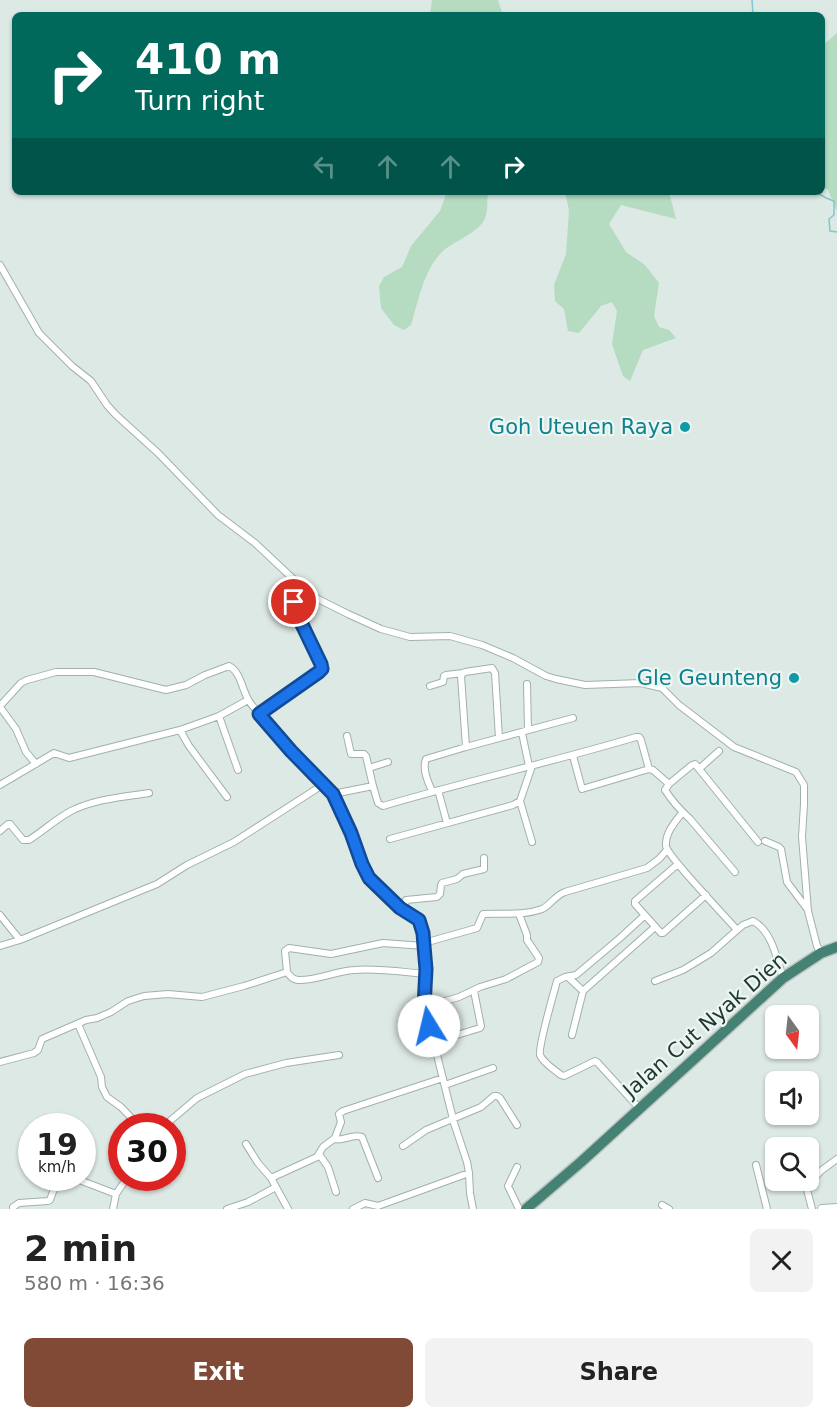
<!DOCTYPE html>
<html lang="en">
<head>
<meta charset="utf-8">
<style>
	:root { --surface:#fff; --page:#f2f2f2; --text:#222; --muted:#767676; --accent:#804a37 }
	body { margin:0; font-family:"DejaVu Sans",sans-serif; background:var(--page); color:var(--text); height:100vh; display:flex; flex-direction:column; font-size:22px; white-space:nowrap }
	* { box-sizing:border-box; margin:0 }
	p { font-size:20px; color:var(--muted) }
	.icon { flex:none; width:33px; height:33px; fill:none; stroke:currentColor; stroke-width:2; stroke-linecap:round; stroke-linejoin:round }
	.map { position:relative; height:1209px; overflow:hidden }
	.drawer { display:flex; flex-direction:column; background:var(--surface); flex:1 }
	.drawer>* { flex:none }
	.banner { position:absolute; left:12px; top:12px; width:813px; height:183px; border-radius:9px; box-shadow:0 2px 4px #0004; background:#00695c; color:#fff; overflow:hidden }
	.needle { width:39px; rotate:165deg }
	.buttons { position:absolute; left:765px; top:1005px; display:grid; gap:12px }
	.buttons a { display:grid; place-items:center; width:54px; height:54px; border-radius:9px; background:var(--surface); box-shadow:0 2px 4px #0004; font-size:30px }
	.speed { position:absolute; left:18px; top:1113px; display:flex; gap:12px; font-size:30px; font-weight:700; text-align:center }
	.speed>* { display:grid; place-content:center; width:78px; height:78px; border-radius:50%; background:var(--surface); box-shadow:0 2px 4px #0004; line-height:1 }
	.speed small { font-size:15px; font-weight:400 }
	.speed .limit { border:9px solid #d22; background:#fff; color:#111 }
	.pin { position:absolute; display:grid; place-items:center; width:51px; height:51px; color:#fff; margin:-26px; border:3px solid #fff; border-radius:50%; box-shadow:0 2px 6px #0007 }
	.me { position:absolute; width:66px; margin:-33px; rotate:351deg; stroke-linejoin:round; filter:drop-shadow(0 0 4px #0008) }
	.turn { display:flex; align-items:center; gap:21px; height:126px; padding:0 24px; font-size:27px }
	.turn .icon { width:78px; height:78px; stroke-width:2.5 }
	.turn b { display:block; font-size:42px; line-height:51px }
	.lanes { display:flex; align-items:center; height:57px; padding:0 24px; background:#0003; justify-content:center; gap:30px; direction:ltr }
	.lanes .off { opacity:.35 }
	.round { display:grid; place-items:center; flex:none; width:63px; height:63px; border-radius:9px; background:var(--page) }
	.headline { display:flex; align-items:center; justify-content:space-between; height:102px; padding:0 24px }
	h1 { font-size:36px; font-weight:600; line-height:45px }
	.primary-button { display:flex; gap:12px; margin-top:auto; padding:12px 24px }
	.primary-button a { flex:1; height:69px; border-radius:9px; background:var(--accent); color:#fff; font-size:24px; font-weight:600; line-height:69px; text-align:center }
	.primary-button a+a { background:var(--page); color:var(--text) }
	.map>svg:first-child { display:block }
	.green { fill:#b5dbc0 }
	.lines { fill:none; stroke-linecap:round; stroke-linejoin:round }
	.stream { stroke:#83c4d0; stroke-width:1.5 }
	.minor-casing { stroke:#a0b1ab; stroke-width:8 }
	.tertiary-casing { stroke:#a0b1ab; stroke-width:10 }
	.trunk-casing { stroke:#bcc4c2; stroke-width:13 }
	.minor { stroke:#fff; stroke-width:6 }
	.tertiary { stroke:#fff; stroke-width:8 }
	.trunk { stroke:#468274; stroke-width:10 }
	.route-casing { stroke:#114b97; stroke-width:15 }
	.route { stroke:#1a73e8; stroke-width:10 }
	.culture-dot { fill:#0f9aa8; stroke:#edf6f2; stroke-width:2 }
	.labels { text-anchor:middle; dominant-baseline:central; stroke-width:4.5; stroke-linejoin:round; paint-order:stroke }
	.culture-label { font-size:21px; fill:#0d838f; stroke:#edf6f2; text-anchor:end }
	.street-label { font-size:21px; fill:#1f3932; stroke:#edf6f2 }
</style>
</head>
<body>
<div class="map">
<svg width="837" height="1209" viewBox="0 0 837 1209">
	<rect width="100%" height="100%" fill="#dde9e4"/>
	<path class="green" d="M 432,0 L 498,0 L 503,15 L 430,15 Z
		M 837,33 L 837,211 L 828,190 L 822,185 L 822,46 Z
		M 447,192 L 488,192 C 487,199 488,208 486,215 C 483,232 452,241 441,253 C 424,270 418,302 411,325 L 404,330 L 394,325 L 381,308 L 379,286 L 384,277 L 402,267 L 411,246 L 440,211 Z
		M 565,192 L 669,192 L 676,219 L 621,205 L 609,224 L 626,252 L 645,265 L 659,283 L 654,316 L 659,327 L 669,330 L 676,338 L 643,350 L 630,381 L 623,376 L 612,344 L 617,311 L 612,302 L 601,306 L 579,333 L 568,331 L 564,309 L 555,301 L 554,285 L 566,254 L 569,210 Z"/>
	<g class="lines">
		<path class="stream" d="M 752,0 L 753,15
			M 816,192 L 826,198 L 834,201 L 834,215 L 829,219 L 830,231 L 837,232"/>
		<g class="minor-casing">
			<path id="minor" d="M 0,265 L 39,333 L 72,366 L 91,381 L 107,405 L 115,414 L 158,453 L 218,515 L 255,543 L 305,590 L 314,597 L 348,614 L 381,629 L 410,637 L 450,636 L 482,645 L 513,658 L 546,676 L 556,679 L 585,685 L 641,683 L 662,688 L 679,705 L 734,747 L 796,772 L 804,785 L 804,804 L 802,837 L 808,911 L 817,946 L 821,953
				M 527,684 L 528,730
				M 430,686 L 443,682 L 444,676 L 446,675 L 463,673
				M 0,706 L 21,683 L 27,680 L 56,672 L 94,672 L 166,690 L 186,685 L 205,675 L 229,666 C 241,672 242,690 249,701 C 255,710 263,718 270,726 C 287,747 305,765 324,784 L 234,842 L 187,865 L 157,884 L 20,940 L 0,946
				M 0,707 L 16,729 L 26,752 L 36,764
				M 259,714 L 319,673 L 322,669 L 321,664 L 296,613 L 294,602 L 296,594 L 305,590
				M 219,716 L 238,770
				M 180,730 L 189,746 L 227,797
				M 522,733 L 529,766
				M 347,736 L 351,754 L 364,754 L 366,756 L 373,786
				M 466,747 L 461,676 L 463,673 L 465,672 L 492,668 L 495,673 L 499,738
				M 573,756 L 582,789 L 649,769 L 653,770 L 669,784 L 692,765 L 695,764 L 758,842
				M 369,768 L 388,762
				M 699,769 L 719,751
				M 324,784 L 333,794 L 351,833 L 362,864 L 369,878 L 401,908 L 419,920 L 424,946 L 425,969 L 425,1007 L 454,1123 L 467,1162 L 469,1173 L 470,1193 L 473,1209
				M 669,784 L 665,790 C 672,801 680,810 690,819 L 735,872
				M 0,785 L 54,753 L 69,758 L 180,730 L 219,716 L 248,700
				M 438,790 L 447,823
				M 432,791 C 428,782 422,769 426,759 L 466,747 L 573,718
				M 333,794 L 373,786 L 378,803 L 383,806 C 467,781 552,762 636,737 L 639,737 L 641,740 L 649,769
				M 520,801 L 532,842
				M 682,813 C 675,822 665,833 666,846 C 667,856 727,918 737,930 L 743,925 L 753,921 C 772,931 777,959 783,978
				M 0,831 L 8,824 L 10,824 L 23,840 L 29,840 C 43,831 56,819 71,811 C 95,799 123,797 149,793
				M 390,839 L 513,805 L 520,801 L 532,766
				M 765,841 L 779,847 L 781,849 L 787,882 L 808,910
				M 678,864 L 635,901 L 635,904 L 661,933 L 663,933 L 706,895
				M 404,911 L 406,900 L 437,897 L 440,894 L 441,885 L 442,883 L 457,879 L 463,874 L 484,869 L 484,858
				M 0,915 L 20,940
				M 424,943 L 477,928 L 483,914 C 503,913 523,916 542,909 C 550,906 554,896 565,892 L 647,868 L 659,859 L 667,850
				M 287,972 C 290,976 292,979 298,980 C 315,981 336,971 354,970 C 377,968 402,972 425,974
				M 568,977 L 583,991
				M 655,981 L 683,970 L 711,953 L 737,930
				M 425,1007 L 459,997 L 480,987 L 506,979 L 538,962 L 539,958 L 527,940 L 527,935 L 519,914
				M 78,1024 L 101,1077 L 102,1087 L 107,1097 L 121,1107 L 139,1126
				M 572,1035 L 583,991 L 655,927
				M 434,1042 L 480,1028 L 481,1026 L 474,991
				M 0,1062 L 34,1053 L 38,1050 L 42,1039 L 86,1020 L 97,1018 L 111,1012 L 128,1001 L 144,996 L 168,994 L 202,997 L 244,986 L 287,972 L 285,951 L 289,948 L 331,954 L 383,943 L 424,946
				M 445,1085 L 493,1068
				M 639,1108 L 597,1062 L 595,1061 L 564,1076 L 561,1075 C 555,1070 543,1063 540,1055 C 538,1047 554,992 557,981 L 565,977 L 576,975 L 620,938 L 644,916
				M 164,1126 L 197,1098 L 245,1074 L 286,1063 L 339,1055
				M 334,1139 C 343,1142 352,1133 362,1137 L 378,1178
				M 246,1144 L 258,1163 L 271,1178 L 288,1209
				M 403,1146 L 426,1130 L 481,1107 L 494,1096 L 497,1096 L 500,1098 L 517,1125
				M 319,1154 L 328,1167 L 336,1192
				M 756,1165 L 767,1209
				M 517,1167 L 508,1186 L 519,1209
				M 74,1178 L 116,1194 L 113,1209
				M 271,1178 L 317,1157 L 323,1147 L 335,1138 L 341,1122 L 339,1114 L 343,1111 L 443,1078
				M 116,1194 L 127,1178
				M 662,1205 L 669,1209
				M 13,1209 L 13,1207 L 19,1203 L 48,1201 L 50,1200 L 58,1178
				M 227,1209 L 248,1202 L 276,1187
				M 353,1209 L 365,1203 L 378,1206 L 469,1173
				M 812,1209 L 806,1186 L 822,1170 L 837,1159"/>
		</g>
		<g class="tertiary-casing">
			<path id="tertiary" d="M 822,1209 L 837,1208"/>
		</g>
		<g class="trunk-casing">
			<path id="trunk" d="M 526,1209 L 581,1162 L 783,978 L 821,953 L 837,947"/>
		</g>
		<use href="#minor" class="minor"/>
		<use href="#tertiary" class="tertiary"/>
		<use href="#trunk" class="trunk"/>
	</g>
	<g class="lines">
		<g class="route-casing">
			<path id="route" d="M 294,602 L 296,612 L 321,664 L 322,669 L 319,672 L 259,714 L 291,751 L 333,794 L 351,833 L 362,864 L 369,878 L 400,908 L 419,920 L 423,933 L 424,946 L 426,969 L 424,1007 L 429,1026"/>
		</g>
		<use href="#route" class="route"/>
	</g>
	<g class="culture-dot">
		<circle cx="685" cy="427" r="6"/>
		<circle cx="794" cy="678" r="6"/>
	</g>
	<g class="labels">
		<g class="culture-label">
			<text x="673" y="427">Goh Uteuen Raya</text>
			<text x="782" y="678">Gle Geunteng</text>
		</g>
		<g class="street-label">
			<text transform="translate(705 1025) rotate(-41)">Jalan Cut Nyak Dien</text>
		</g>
	</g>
</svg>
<div class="buttons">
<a><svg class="needle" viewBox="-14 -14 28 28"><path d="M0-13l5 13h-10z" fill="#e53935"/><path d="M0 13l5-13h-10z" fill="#767676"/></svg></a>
<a><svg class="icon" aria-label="sound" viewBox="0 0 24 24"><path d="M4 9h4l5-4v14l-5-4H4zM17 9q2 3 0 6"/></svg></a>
<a><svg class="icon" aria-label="search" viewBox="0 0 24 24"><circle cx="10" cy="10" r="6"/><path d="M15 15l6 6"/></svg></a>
</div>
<div class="speed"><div>19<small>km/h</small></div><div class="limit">30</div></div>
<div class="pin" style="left:294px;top:602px;background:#d93025"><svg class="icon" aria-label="arrive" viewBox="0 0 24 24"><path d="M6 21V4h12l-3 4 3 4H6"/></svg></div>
<svg class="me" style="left:429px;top:1026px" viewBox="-20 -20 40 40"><circle r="19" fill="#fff"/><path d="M0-13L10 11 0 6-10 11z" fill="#1a73e8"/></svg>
<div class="banner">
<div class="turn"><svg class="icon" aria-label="right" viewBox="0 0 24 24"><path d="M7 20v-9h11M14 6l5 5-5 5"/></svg><div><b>410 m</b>Turn right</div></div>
<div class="lanes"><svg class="icon off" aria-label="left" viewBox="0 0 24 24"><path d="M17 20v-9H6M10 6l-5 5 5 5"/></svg><svg class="icon off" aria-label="ahead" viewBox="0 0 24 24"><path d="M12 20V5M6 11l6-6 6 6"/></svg><svg class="icon off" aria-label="ahead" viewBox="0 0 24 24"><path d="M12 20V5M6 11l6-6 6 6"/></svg><svg class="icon" aria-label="right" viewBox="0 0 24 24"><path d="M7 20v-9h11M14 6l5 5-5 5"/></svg></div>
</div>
</div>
<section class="drawer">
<div class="headline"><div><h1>2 min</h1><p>580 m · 16:36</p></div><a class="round"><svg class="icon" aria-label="close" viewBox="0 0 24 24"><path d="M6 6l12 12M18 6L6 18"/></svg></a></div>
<div class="primary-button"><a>Exit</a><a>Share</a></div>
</section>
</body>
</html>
